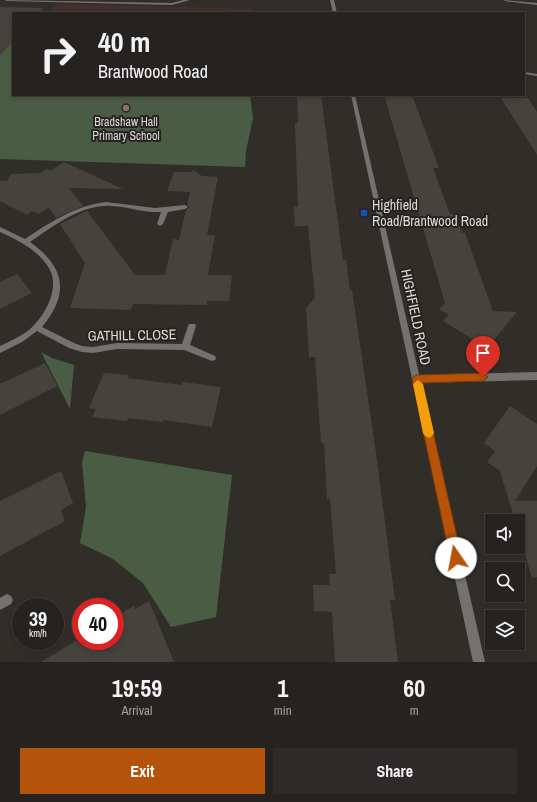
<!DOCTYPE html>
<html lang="en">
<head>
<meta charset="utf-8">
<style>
	:root { --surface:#252220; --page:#2d2a29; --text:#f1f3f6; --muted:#a3a4a5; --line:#423f3e; --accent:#b45309 }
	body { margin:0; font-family:"Archivo Narrow",sans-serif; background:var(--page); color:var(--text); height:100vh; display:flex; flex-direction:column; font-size:15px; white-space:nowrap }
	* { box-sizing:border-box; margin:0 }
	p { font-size:13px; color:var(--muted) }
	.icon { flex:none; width:22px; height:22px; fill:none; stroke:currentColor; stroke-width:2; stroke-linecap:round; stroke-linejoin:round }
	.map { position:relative; height:662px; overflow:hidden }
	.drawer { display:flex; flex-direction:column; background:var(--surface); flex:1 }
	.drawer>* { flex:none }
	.banner { position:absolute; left:12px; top:12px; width:513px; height:84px; border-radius:0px; box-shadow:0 2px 6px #0003,0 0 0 1px var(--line); background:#252220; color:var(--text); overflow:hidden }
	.buttons { position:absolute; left:485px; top:514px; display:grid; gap:8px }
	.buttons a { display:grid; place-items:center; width:40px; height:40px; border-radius:0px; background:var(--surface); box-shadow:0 2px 6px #0003,0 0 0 1px var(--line); font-size:20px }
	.speed { position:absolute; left:12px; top:598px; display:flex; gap:8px; font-size:20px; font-weight:700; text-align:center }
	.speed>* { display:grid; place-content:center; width:52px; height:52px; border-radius:50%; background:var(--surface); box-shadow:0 2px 6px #0003,0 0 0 1px var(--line); line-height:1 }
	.speed small { font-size:10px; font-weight:400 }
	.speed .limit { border:6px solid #d22; background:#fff; color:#111 }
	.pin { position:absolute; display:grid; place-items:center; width:34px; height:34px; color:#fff; margin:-41px -17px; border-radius:50% 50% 50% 0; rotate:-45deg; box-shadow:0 0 4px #0007 }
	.pin .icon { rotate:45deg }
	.me { position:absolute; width:44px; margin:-22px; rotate:348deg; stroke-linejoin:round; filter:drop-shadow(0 0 3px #0008) }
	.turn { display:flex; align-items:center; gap:14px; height:84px; padding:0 20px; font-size:18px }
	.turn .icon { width:52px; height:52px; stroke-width:2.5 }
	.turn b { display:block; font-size:28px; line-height:34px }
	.eta { display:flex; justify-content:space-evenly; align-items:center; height:68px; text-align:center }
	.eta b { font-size:24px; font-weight:800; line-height:28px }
	.cta { display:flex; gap:8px; margin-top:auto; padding:8px 20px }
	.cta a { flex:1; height:46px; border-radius:0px; background:var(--accent); color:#fff; font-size:16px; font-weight:800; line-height:46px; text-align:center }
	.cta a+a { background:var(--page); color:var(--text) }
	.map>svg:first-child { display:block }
	.education { fill:#44302e }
	.green { fill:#4b5c44 }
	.building { fill:#46433e }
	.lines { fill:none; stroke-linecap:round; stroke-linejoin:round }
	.minor { fill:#737270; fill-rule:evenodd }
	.tertiary { fill:#737270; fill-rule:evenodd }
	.route { fill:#b45309; stroke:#753606 }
	.slow { fill:#f59e0b }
	.education-dot { fill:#8d6e63; stroke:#272420; stroke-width:1.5 }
	.transit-dot { fill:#1a4fb4; stroke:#272420; stroke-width:1.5 }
	.labels { text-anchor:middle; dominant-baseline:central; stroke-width:4; stroke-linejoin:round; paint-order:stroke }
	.far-poi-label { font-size:12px; fill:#dcdad7; stroke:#272420 }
	.poi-label { font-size:14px; fill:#dcdad7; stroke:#272420; text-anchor:start }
	.street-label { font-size:14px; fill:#dcdad7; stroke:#272420 }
</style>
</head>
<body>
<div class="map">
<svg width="537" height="662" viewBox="0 0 537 662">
	<rect width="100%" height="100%" fill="#312e2a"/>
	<path class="education" d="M 57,4 L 185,7 L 253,9 L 252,13 L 49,13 Z"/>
	<path class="green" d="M 0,42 L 13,42 L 13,55 L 11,58 L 13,58 L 13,95 L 250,95 L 253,118 L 246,151 L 245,167 L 0,159 Z
		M 41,352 L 52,358 L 74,365 L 70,409 Z
		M 85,451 L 232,475 L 216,617 L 171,627 L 143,583 L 113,559 L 80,543 L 86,507 L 82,462 Z"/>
	<path class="building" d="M 0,7 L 44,8 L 39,13 L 13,13 L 13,41 L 0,56 Z
		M 297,95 L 321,95 L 343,260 L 346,260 L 350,290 L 352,290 L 376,453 L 395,600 L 390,600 L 398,662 L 335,662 L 332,612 L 314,611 L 313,585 L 330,585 L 329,574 L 336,574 L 330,499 L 327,499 L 324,443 L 321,443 L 315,357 L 309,357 L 306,308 L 315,298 L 308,226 L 295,226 L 294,207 L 298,207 L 295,123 L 298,123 Z
		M 384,95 L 412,95 L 439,168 L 433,168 L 450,214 L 455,214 L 462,233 L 465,233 L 493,311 L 517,312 L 487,348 L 443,321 L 449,315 L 439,309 L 445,303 Z
		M 501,98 L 528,98 L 537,112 L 537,155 Z
		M 64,162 L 123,189 L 69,188 L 83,206 L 56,218 L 49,207 L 39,214 L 32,211 L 27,215 L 0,201 L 0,181 L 7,181 L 11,174 L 40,173 L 47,169 L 50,171 Z
		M 194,170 L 202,176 L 218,177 L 207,235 L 215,235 L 208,275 L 232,275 L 229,301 L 207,301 L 207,305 L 133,304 L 131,310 L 70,308 L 85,263 L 60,224 L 87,211 L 135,275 L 165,275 L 173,239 L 179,240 L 186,210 L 189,207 L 187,205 L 190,192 L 167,191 L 174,172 L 190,172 Z
		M 17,274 L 32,293 L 0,309 L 0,282 Z
		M 45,363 L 57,386 L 0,415 L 0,384 Z
		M 104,373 L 129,375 L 128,378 L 182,385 L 183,382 L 221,387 L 212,427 L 163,420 L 163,422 L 128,418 L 127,421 L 92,417 L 96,409 L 89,408 Z
		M 510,406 L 537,424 L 537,466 L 515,501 L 537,501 L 537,577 L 532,578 L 518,531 L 518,521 L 515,521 L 500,471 L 487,462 L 495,451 L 484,443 Z
		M 61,471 L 73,503 L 61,510 L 65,521 L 0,556 L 0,501 Z
		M 149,601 L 174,662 L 41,662 L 81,638 L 81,641 L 115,641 L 115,617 L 134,606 L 135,609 Z"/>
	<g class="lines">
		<path class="minor" d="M 5,0 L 172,3 L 183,0 L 190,0 L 172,5 L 7,1 Z
			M 524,72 L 537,74 L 537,76 L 524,74 Z
			M 106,202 L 155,208 L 185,205 L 188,207 L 185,209 L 168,212 L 163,224 L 160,226 L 157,224 L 161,212 C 145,213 129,207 112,206 C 81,204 54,226 30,242 C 65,267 70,293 42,327 L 74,343 L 82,346 L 93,347 L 117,343 L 182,344 L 188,326 L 189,324 L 195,324 L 196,326 L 190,345 L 215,356 L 216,358 L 215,360 L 212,361 L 184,350 L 117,349 L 93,353 L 82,352 L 69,348 L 37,331 L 22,342 L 0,353 L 0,346 C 10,341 20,337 29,330 C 44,317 60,290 50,270 C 41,252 18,240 0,232 L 0,227 L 25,239 C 51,222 74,206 106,202 Z
			M 537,372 L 537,380 L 417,383 L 414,382 L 413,379 L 414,376 L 417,375 Z
			M 7,594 L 11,596 L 13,600 L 11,604 L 0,610 L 0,598 Z"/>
		<path class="tertiary" d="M 330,0 L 334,0 L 337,13 L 333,13 Z
			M 503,0 L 537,3 L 537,5 L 505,1 Z
			M 351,95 L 355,95 L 485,662 L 473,662 Z"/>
	</g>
	<path class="route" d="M 483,373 L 488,377 L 483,381 L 422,383 L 462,558 L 460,562 L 456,564 L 452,562 L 450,558 L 412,379 L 416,375 Z"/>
	<path class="slow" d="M 418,380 L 423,384 L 434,433 L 432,436 L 429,438 L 425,436 L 423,433 L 413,384 Z"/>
	<circle class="education-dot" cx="126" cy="108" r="4"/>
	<rect class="transit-dot" x="360" y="209" width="8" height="8" rx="2"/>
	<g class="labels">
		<g class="far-poi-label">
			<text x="126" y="122">Bradshaw Hall<tspan x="126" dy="14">Primary School</tspan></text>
		</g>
		<g class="poi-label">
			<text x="372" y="205">Highfield<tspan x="372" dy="16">Road/Brantwood Road</tspan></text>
		</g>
		<g class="street-label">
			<text transform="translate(416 317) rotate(78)">HIGHFIELD ROAD</text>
			<text transform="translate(132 335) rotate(-1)">GATHILL CLOSE</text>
		</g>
	</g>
</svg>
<div class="buttons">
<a><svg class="icon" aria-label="sound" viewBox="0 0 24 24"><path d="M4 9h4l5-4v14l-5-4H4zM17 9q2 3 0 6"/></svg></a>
<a><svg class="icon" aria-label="search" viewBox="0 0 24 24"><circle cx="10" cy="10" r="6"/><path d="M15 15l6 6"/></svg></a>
<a><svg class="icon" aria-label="layers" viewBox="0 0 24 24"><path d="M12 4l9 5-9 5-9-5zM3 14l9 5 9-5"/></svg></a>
</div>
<div class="speed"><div>39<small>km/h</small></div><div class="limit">40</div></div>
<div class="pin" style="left:483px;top:377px;background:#d93025"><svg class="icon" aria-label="arrive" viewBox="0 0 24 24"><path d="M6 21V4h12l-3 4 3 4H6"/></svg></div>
<svg class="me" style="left:456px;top:558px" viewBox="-20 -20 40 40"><circle r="19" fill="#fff"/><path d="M0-13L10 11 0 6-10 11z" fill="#b45309"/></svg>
<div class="banner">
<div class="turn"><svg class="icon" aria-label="right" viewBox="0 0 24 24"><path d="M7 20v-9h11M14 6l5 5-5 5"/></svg><div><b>40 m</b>Brantwood Road</div></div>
</div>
</div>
<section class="drawer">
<div class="eta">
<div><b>19:59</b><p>Arrival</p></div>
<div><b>1</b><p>min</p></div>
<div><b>60</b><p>m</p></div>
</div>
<div class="cta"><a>Exit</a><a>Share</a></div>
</section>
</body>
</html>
